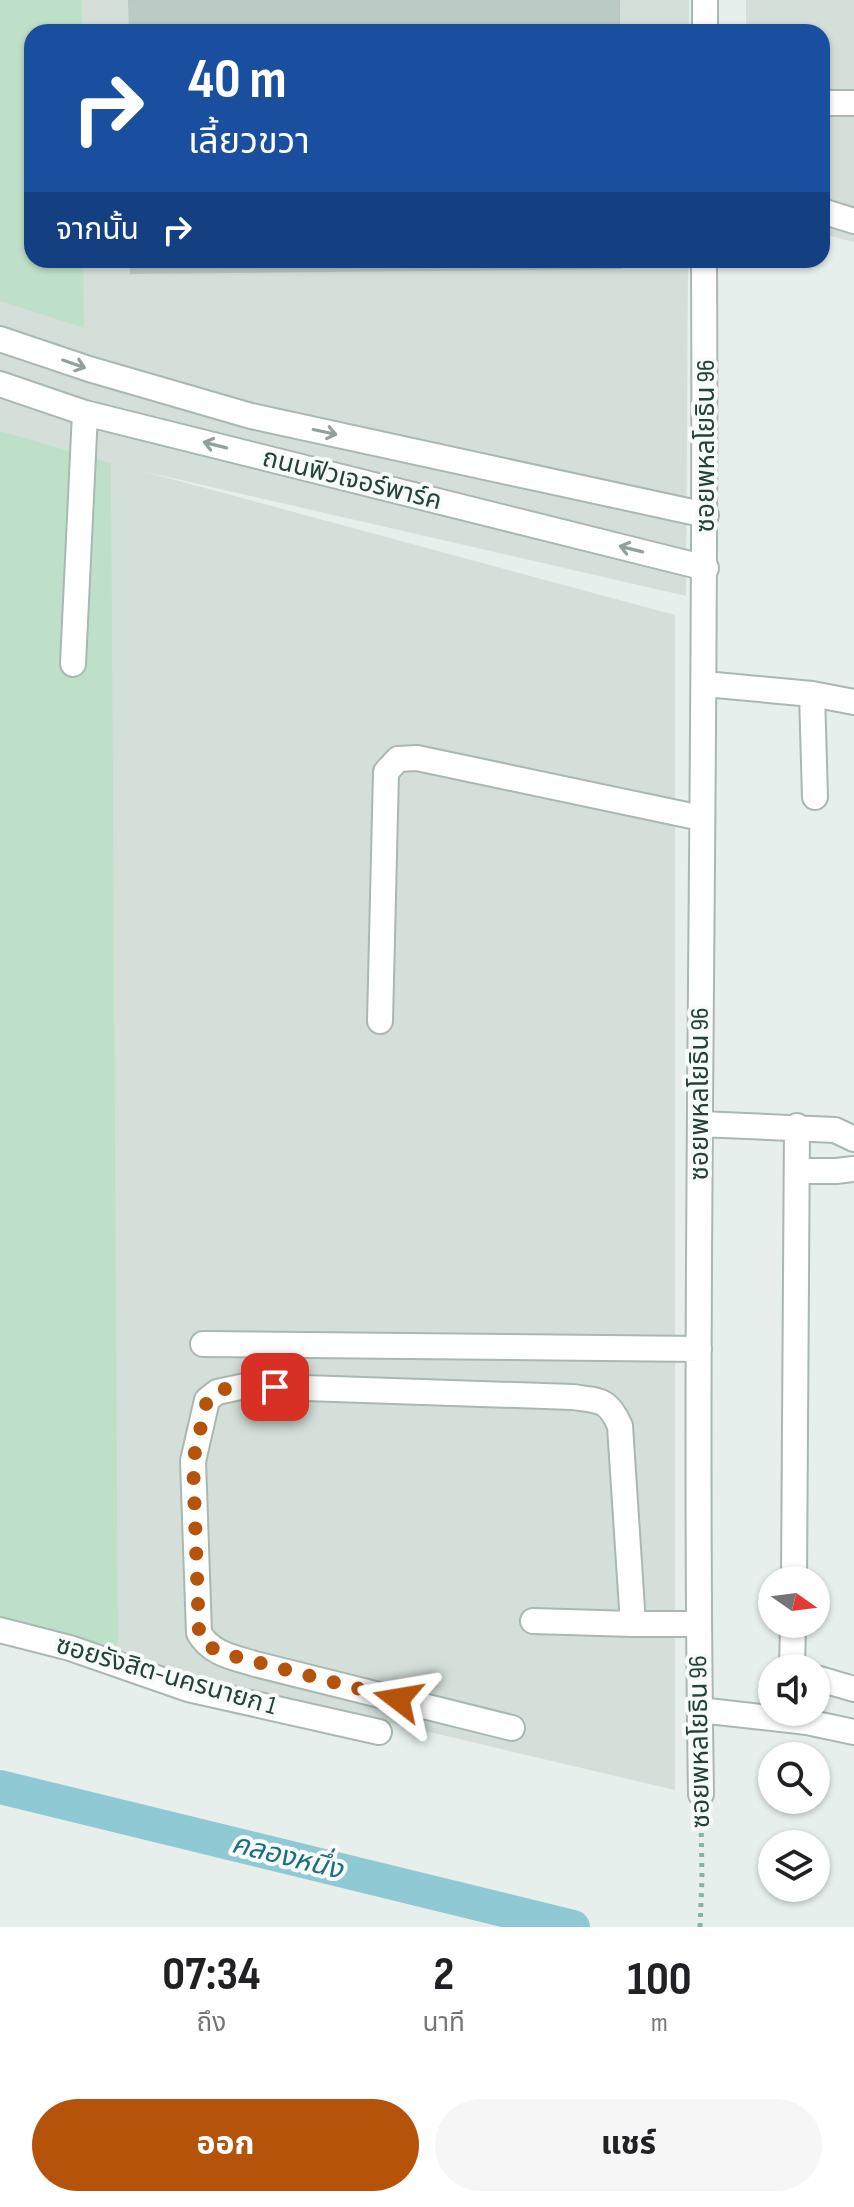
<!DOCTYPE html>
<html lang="th">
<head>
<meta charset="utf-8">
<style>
	:root { --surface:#fff; --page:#f6f6f6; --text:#202124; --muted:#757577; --accent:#b45309 }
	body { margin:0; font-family:"Sofia Sans Condensed","Noto Sans Thai",sans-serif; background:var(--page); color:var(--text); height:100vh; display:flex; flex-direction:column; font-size:30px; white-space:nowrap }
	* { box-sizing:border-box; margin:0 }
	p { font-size:26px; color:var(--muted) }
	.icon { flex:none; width:44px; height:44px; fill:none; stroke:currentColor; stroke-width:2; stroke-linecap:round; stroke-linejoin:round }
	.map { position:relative; height:1927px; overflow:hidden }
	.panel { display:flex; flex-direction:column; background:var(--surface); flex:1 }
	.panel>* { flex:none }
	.banner { position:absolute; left:24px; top:24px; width:806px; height:244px; border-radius:24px; box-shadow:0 2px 6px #0004; background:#1a4fa0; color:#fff; overflow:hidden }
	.needle { width:52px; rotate:104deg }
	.tools { position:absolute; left:758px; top:1566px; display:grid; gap:16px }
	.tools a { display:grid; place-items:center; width:72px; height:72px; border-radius:50%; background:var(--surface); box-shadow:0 2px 6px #0004; font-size:40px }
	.pin { position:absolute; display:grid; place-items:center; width:68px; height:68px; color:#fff; margin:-34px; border-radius:16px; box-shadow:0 4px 12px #0006 }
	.me { position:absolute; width:88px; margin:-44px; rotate:284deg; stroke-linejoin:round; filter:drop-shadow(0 0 6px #0008) }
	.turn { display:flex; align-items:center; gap:28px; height:168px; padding:0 32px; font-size:36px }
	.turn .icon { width:104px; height:104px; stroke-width:2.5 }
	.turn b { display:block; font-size:56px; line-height:68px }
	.then { display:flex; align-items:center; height:76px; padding:0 32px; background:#0003; gap:16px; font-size:30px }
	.eta { display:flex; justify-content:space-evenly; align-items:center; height:136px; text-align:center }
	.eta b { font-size:48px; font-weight:700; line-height:56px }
	.primary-button { display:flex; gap:16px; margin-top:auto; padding:16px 32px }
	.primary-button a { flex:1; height:92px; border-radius:48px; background:var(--accent); color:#fff; font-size:32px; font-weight:700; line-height:92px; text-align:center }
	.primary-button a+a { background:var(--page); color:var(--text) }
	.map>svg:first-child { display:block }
	.built { fill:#d4dfda }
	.green { fill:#bfe0c8 }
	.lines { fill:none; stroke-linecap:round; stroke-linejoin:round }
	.canal { stroke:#8ec9d4; stroke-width:34 }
	.building { fill:#bbcac4; stroke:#b8c9c2; stroke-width:2 }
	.minor-casing { stroke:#a8b8b2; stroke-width:28 }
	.path { stroke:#86b3a5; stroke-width:5; stroke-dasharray:4 6; stroke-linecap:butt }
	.minor { stroke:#fff; stroke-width:24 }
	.oneway { stroke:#92a09c }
	.route { stroke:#b45309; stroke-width:14; stroke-dasharray:0 25.2 }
	.labels { text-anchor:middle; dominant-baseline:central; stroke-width:8; stroke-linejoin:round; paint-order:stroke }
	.street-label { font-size:26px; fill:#24423a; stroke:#f7fbf9 }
	.water-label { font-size:28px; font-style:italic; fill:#1c6f80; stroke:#f7fbf9 }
</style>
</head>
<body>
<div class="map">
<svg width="854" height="1927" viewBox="0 0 854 1927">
	<rect width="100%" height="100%" fill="#e6efeb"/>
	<path class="built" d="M 0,0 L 689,0 L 689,32 L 32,32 L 32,260 L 688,260 L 686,596 L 142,471 L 675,615 L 675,1790 L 187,1675 L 118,1651 L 0,1622 Z
		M 746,0 L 854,0 L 854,242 L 822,234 L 822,32 L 746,32 Z"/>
	<path class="green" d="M 0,0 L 82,0 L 82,32 L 32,32 L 32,260 L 83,260 L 84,328 L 0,301 Z
		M 0,431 L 111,463 L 118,1651 L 0,1622 Z"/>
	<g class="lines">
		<path class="canal" d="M 0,1787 L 573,1927"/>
	</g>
	<path class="building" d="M 129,0 L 619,0 L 619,32 L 130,32 Z
		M 131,260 L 621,260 L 621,268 L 131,273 Z"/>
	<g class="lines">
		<g class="minor-casing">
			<path id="minor" d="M 705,32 L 705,0
				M 822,103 L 854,103
				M 822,211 L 854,221
				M 0,339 L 89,369 L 251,416 L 706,515
				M 0,384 L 85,413 L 706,568
				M 73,664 L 85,413
				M 705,684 L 812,694 L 815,797
				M 812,694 L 854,702
				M 380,1021 L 386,772 L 398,759 L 417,758 L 701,818
				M 700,1124 L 835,1130 L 854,1139
				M 797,1171 L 836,1171 L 854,1169
				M 203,1344 L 699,1349
				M 794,1580 L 797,1126
				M 533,1621 L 633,1624
				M 0,1630 L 70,1648 L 188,1689 L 379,1732
				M 792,1668 L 793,1624
				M 816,1678 L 854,1689
				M 699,1710 L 807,1722 L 854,1732
				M 512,1728 L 255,1664 C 233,1657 211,1654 199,1633 L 193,1461 L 207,1400 L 217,1392 L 245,1386 L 573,1397 C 601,1401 608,1399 620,1426 L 633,1624 L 698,1624
				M 701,1794 C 693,1283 707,771 704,260"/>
		</g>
		<path class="path" d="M 700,1927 L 702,1878 L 701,1819"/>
		<use href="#minor" class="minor"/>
	</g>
	<defs><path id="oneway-shaft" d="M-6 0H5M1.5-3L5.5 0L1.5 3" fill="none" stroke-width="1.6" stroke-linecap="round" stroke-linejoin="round" transform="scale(2)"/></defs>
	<g class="oneway">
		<use href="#oneway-shaft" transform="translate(74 364) rotate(19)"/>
		<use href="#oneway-shaft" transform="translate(325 432) rotate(12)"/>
		<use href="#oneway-shaft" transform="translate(215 445) rotate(-166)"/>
		<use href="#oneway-shaft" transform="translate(631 549) rotate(-166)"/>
	</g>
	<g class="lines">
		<path class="route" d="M 275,1387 L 245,1386 L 225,1389 L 217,1392 L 207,1400 L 193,1461 L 199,1633 L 206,1645 L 222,1653 L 398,1699"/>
	</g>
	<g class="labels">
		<g class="street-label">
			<text transform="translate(706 446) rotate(-90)">ซอยพหลโยธิน 96</text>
			<text transform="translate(352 480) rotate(14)">ถนนฟิวเจอร์พาร์ค</text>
			<text transform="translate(700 1094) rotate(-90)">ซอยพหลโยธิน 96</text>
			<text transform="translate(166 1676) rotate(16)">ซอยรังสิต-นครนายก 1</text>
			<text transform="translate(700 1742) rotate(-91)">ซอยพหลโยธิน 96</text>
		</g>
		<g class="water-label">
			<text transform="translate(287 1857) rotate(14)">คลองหนึ่ง</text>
		</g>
	</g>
</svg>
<div class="tools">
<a><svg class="needle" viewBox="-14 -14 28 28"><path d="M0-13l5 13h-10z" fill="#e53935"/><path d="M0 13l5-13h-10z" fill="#757577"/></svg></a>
<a><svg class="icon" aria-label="sound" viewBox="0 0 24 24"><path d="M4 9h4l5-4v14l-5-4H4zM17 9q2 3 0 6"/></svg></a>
<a><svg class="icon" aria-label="search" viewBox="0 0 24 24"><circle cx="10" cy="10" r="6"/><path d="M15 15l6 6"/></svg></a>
<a><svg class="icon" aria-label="layers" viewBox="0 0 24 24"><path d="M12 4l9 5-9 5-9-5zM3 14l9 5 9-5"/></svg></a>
</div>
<div class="pin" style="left:275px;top:1387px;background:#d93025"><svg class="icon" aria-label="arrive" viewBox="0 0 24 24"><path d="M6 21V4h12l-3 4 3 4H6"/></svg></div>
<svg class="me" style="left:398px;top:1699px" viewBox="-20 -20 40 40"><path d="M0-17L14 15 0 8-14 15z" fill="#b45309" stroke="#fff" stroke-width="4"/></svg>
<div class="banner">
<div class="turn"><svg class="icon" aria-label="right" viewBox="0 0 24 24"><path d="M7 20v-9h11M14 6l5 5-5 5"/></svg><div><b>40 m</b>เลี้ยวขวา</div></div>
<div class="then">จากนั้น<svg class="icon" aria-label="right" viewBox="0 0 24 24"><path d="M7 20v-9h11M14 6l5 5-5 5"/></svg></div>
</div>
</div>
<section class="panel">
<div class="eta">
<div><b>07:34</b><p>ถึง</p></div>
<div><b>2</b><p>นาที</p></div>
<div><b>100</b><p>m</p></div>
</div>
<div class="primary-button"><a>ออก</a><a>แชร์</a></div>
</section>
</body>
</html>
